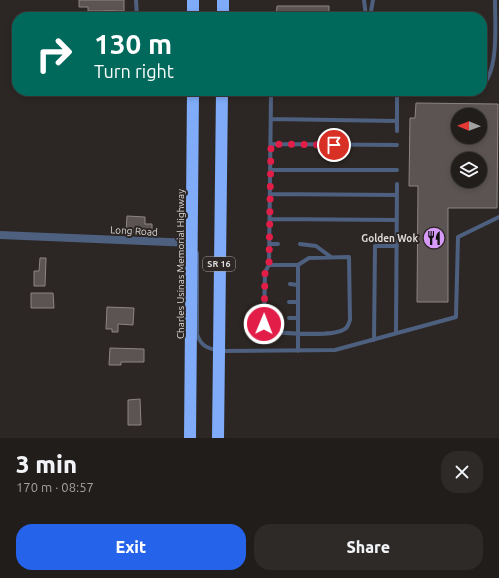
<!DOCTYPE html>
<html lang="en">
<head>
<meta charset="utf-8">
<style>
	:root { --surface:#211d1b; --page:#2d2a28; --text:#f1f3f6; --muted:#a2a2a3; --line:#3e3b3a; --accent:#2563eb }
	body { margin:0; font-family:Ubuntu,sans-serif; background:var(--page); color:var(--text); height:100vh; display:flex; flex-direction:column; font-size:15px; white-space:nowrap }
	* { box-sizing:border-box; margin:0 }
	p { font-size:13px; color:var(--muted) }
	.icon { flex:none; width:22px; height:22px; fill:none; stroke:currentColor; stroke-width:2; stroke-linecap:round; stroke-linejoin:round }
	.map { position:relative; height:438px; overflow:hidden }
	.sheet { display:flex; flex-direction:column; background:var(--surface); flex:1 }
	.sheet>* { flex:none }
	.top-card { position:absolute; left:12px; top:12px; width:475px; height:84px; border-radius:16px; box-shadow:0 2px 6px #0003,0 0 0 1px var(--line); background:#00695c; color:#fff; overflow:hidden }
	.needle { width:26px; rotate:271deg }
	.buttons { position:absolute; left:451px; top:108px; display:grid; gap:8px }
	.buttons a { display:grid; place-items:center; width:36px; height:36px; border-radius:50%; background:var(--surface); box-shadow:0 2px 6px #0003,0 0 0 1px var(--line); font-size:20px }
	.pin { position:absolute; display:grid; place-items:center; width:34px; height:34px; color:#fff; margin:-17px; border:2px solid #fff; border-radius:50%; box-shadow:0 1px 4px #0007 }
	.me { position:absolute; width:44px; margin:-22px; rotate:1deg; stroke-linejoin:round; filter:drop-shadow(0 0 3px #0008) }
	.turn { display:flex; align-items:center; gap:14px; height:84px; padding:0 16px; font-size:18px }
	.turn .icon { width:52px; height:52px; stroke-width:2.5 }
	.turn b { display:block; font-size:28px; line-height:34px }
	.round { display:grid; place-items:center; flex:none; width:42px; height:42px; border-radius:16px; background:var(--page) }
	.summary { display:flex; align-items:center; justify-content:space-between; height:68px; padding:0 16px }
	h1 { font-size:24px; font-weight:800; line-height:30px }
	.primary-button { display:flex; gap:8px; margin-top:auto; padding:8px 16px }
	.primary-button a { flex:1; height:46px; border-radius:16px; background:var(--accent); color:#fff; font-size:16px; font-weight:800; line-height:46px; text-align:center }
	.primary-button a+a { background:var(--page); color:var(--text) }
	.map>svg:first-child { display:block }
	.building { fill:#5b5453; stroke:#8c8584; fill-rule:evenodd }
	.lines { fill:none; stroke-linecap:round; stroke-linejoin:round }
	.lane { stroke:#4e607f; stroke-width:4 }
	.street { stroke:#4e607f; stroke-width:8 }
	.highway { stroke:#7fabf9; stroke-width:12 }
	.route { stroke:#e11d48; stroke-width:7; stroke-dasharray:0 12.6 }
	.labels { text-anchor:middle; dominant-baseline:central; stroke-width:4; stroke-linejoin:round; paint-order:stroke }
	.shield { fill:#2c2724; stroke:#a8a4a2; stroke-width:1 }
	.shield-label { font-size:9px; font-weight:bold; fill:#dddad8 }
	.street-label { font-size:10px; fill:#dddad8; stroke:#2c2724 }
	.poi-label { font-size:10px; font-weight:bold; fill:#dddad8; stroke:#2c2724; text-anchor:end }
</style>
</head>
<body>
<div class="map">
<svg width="499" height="438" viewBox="0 0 499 438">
	<rect width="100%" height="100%" fill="#2c2724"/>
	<path class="building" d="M 79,0 L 124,0 L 124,11 L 88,11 L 88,7 L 79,7 Z
		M 277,6 L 329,6 L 329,17 L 276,17 Z
		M 103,11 L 116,11 L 116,17 L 103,17 Z
		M 396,15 L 437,16 L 437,17 L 396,17 Z
		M 416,103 L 498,104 L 497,208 L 448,208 L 448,302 L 417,302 L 418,186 L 409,186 L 410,118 L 415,118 ZM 458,115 L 480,115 L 480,137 L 458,137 ZM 458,159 L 480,159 L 480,181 L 458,181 Z
		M 127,216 L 145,217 L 145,224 L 152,224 L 152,233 L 126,232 Z
		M 40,258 L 46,258 L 45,286 L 34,286 L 34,271 L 39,271 Z
		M 31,293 L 53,293 L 54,308 L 31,308 Z
		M 107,307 L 134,308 L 133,325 L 118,324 L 118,332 L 112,332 L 112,329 L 106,329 Z
		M 110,348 L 144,349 L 144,362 L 121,362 L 121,365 L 109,365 Z
		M 140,399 L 141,425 L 128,425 L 128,400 Z"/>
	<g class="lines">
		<path class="lane" d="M 136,0 L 137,17
			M 364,0 L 366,17
			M 370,17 L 373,0
			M 392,17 L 396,13 L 438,13 L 445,17
			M 482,86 C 499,70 495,24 495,0
			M 271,119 L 397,121
			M 397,131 L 397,91
			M 271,144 L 397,145
			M 270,170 L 397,170
			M 270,194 L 397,195
			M 270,219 L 397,220
			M 270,244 L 278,244
			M 300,244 L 316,246 L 331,257
			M 197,253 L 197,334 C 201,347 208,348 220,351 L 335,350 L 456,317 L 458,237 L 499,217
			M 269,265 L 265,272 L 264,324 L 271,332 C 288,333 330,337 343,330 C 348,328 348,325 350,320 L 349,257 L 309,258 L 298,265
			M 290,284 L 298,285
			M 289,302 L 298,302
			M 289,318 L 298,318
			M 396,333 L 397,184
			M 374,340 L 375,246 L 397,246
			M 298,351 L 298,265 L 269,265 L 271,95 L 377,95 L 384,91"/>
		<path class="street" d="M 0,235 L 192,243"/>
		<path class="highway" d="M 193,17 L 193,0
			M 223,17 L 223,0
			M 190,438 L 193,91
			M 218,438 L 222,91"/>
	</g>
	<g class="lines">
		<path class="route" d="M 264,324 L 265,272 L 269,265 L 271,144 L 334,145"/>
	</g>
	<defs>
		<g id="restaurant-disc" transform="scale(1.15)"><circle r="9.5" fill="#d89af8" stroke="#2c2724"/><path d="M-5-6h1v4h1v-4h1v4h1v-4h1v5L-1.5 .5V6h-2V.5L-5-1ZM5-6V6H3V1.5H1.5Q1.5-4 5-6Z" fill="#111"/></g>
	</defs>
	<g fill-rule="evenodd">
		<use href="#restaurant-disc" x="434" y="238"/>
	</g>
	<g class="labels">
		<rect class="shield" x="203" y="257" width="32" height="14" rx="3"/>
		<g class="shield-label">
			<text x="219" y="264">SR 16</text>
		</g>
		<g class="street-label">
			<text transform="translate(134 231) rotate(3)">Long Road</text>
			<text transform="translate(180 264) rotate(-90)">Charles Usinas Memorial Highway</text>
		</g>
		<g class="poi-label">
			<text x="418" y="238">Golden Wok</text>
		</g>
	</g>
</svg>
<div class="buttons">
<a><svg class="needle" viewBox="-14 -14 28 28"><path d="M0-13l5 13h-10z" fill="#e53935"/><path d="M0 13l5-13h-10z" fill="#a2a2a3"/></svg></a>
<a><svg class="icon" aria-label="layers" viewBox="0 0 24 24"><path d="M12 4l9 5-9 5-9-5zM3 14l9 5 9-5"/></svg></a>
</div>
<div class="pin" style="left:334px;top:145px;background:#d93025"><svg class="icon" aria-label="arrive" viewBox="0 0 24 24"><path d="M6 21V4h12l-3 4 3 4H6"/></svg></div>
<svg class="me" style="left:264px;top:324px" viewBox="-20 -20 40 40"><circle r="17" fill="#e11d48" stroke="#fff" stroke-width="3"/><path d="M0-11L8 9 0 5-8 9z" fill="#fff"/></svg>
<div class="top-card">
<div class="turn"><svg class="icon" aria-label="right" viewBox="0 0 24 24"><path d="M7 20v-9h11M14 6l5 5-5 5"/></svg><div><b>130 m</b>Turn right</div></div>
</div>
</div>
<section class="sheet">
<div class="summary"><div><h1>3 min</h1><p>170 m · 08:57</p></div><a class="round"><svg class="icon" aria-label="close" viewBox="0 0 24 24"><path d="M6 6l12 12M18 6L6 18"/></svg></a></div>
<div class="primary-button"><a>Exit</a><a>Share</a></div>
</section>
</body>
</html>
